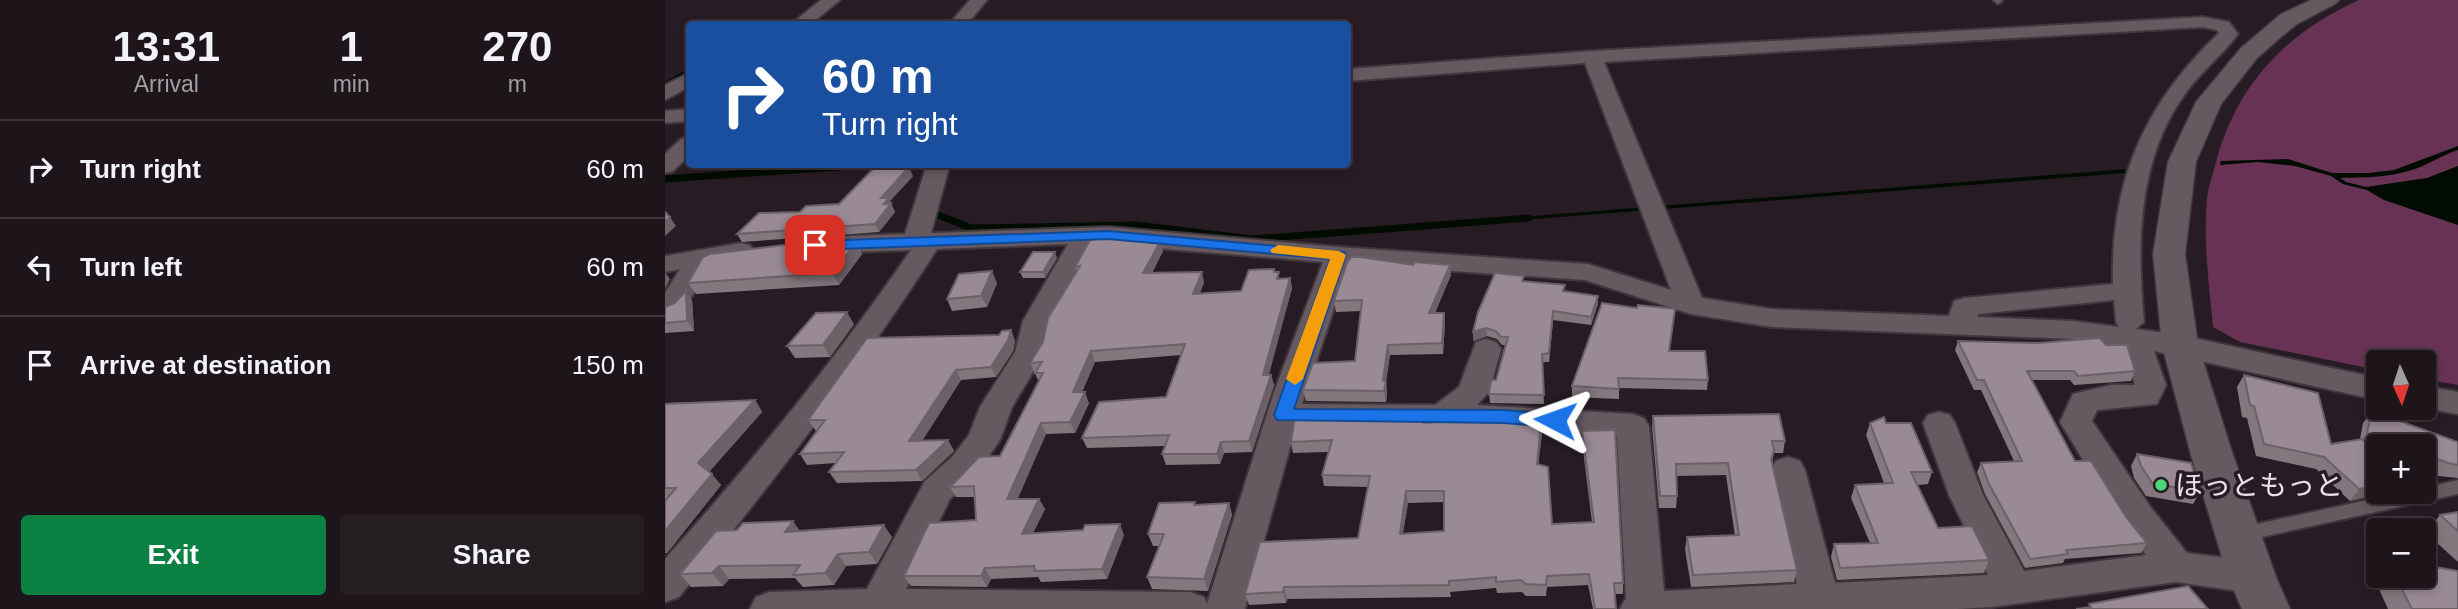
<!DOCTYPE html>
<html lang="en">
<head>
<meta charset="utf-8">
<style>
	:root { --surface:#1d151a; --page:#251e23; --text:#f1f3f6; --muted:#a09fa2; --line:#3b3439; --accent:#0b8043 }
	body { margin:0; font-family:Arial,"Noto Sans JP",sans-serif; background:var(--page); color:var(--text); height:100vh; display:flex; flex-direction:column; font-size:26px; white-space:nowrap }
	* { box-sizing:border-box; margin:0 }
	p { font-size:23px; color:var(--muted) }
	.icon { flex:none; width:38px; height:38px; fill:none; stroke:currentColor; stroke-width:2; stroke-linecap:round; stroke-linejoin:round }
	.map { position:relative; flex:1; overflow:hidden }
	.side { display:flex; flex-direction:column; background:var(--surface); width:665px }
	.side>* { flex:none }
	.guide { position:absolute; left:21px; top:21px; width:665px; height:147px; border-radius:7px; box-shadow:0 4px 10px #0003,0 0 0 2px var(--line); background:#1a4fa0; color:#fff; overflow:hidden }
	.needle { width:46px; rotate:177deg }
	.buttons { position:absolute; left:1701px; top:350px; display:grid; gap:14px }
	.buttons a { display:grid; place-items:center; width:70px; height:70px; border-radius:7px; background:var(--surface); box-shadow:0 4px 10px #0003,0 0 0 2px var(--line); font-size:35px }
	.pin { position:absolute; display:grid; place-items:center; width:60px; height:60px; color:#fff; margin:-30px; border-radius:14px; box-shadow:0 4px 10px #0006 }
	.me { position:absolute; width:77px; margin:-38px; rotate:274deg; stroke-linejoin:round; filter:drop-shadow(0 0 5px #0008) }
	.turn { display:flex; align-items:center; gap:24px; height:147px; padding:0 21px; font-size:32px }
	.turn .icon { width:91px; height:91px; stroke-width:2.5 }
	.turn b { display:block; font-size:49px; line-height:60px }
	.eta { display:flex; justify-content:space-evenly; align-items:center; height:119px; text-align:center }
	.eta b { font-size:42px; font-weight:600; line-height:49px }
	.button { display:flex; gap:14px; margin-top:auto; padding:14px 21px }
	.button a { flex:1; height:80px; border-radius:7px; background:var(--accent); color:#fff; font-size:28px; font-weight:600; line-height:80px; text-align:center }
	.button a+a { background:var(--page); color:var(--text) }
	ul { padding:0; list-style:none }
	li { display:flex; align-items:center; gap:21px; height:98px; padding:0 21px; border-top:2px solid var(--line) }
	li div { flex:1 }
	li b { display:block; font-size:26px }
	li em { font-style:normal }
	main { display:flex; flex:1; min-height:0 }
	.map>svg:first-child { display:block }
	.green { fill:#673254 }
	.water { fill:#000c01 }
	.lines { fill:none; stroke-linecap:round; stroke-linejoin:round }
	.stream-far1 { stroke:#000c01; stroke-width:5 }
	.stream { stroke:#000c01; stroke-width:7 }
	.service-casing { stroke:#40373c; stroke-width:4 }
	.minor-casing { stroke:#40373c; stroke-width:4 }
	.tertiary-casing { stroke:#40373c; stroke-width:3 }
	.service { fill:#665960; fill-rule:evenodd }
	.minor { fill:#665960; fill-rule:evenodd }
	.tertiary { fill:#665960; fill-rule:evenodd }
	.wall { fill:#84777e; fill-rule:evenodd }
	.shaded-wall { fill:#6b6167 }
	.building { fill:#998a93; stroke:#6b6167; stroke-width:2; fill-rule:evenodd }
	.route { fill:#1a73e8; stroke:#114b97; stroke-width:2 }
	.slow { fill:#f59e0b }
	.poi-dot { fill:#4cd677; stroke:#271c23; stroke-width:2.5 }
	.labels { text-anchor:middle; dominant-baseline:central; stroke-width:7; stroke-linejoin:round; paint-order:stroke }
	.near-poi-label { font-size:28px; fill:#eae2e6; stroke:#271c23; text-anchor:start }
</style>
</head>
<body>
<main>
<section class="side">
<div class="eta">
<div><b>13:31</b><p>Arrival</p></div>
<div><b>1</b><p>min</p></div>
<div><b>270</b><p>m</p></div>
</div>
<ul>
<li><svg class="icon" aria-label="right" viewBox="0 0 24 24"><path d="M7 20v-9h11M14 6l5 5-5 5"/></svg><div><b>Turn right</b></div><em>60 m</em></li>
<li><svg class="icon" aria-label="left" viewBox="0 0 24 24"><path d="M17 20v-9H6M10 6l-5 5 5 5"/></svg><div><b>Turn left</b></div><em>60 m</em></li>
<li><svg class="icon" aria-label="arrive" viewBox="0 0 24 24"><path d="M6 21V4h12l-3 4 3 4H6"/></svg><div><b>Arrive at destination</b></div><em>150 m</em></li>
</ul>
<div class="button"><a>Exit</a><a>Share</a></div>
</section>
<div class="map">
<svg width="1793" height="609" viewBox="0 0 1793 609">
	<rect width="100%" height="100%" fill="#271c23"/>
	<path class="green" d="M 1694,0 L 1793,0 L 1793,385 L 1759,379 L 1759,362 L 1713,362 L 1713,370 L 1575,342 L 1548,327 C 1544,284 1538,241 1542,199 C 1543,187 1548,174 1551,162 C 1572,84 1621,33 1694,0 Z"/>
	<path class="water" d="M 1793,146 L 1793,150 C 1777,155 1763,165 1747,170 C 1722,178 1699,177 1675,178 L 1681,182 L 1701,187 L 1762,178 L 1793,166 L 1793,225 L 1719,200 L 1702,190 L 1678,184 L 1666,176 L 1630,166 L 1593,162 L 1555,165 L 1556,161 L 1623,159 L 1667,173 L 1704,173 L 1729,170 Z
		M 1461,169 L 1460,173 L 857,220 L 857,217 Z"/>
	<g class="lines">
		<path class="stream-far1" d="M 0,85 L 24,71"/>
		<path class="stream" d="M 0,179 L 215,164
			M 270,208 L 268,213 L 306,228 L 471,225 L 587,239 L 864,218"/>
		<g class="service-casing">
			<path id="service" d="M 1328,0 L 1337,0 L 1337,1 L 1333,4 Z
				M 1793,480 L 1793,494 L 1578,541 L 1572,539 L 1569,534 L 1572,529 L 1578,527 L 1740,492 L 1759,492 L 1759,488 Z"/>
		</g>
		<g class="minor-casing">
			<path id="minor" d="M 156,0 L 175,0 L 146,24 L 126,24 Z
				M 305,0 L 322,0 L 302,24 L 284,24 Z
				M 1538,17 L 1564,22 L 1573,34 C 1557,56 1535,72 1520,94 C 1472,160 1472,245 1479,322 L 1471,329 L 1515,335 L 1713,378 L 1713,400 L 1489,351 L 1501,385 L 1492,404 L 1432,410 L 1427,421 L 1484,505 L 1522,553 L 1587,561 L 1600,566 L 1606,577 L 1600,588 L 1587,593 L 1511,582 L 1327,607 L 1293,609 L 955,609 L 961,598 L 952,436 L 839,428 L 631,426 L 580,609 L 85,609 L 91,597 L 105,592 L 202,589 L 260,481 L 287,457 L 304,435 L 315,407 L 350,352 L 358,321 L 403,244 L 272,249 C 194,371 106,485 14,597 L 0,602 L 0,559 C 88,461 171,359 246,250 L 155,253 L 146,250 L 142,245 L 146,240 L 155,237 L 240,234 L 262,164 L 285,164 L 266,233 L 269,233 L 443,227 L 674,247 L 923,264 L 1006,290 L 920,63 L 682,81 L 682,69 L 927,51 ZM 1538,27 L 1552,30 L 1554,33 C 1480,103 1445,181 1448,284 L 1299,298 L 1289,301 L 1284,316 L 1107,309 L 1037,298 L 939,62 ZM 429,243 L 658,262 L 609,392 L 542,604 L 539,597 L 525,592 L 241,589 L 285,499 L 311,475 L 335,440 L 347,407 L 380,352 L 386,321 ZM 684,264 L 920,280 L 1026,314 L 1107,327 L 1408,339 L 1458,346 L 1470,385 L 1446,385 L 1408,394 L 1395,422 L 1458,525 L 1481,555 L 1359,571 L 1318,495 L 1290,423 L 1285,415 L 1274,412 L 1263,415 L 1258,423 L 1284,495 L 1323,575 L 1170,583 L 1140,470 L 1135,461 L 1123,457 L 1111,461 L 1106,470 L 1132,584 L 999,591 L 984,426 L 979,418 L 968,414 L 812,405 L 824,392 L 836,349 L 831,342 L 821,339 L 811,342 L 794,387 L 770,405 L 637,404 ZM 1449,300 L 1451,322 L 1454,327 L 1408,321 L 1313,317 L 1313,314 Z
				M 24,73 L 24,87 L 0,100 L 0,85 Z
				M 24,109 L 24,121 L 0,123 L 0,111 Z
				M 24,137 L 24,156 L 8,171 L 0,173 L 0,154 L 16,139 Z
				M 76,243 L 85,245 L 89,251 L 85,257 L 44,264 C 34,284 23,312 0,318 L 0,293 L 15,269 L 0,272 L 0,256 Z
				M 1759,386 L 1793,392 L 1793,414 L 1759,408 Z"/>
		</g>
		<g class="tertiary-casing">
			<path id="tertiary" d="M 1646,0 L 1674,0 L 1670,4 L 1632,24 L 1617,36 L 1592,58 L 1556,104 L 1531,162 L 1520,254 L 1533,345 L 1568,455 L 1611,577 L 1625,609 L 1577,609 L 1563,577 L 1526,455 L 1497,345 L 1488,254 L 1503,162 L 1531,102 L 1576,48 L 1616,14 Z"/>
		</g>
		<use href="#service" class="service"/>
		<use href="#minor" class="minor"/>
		<use href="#tertiary" class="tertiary"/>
	</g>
	<path class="wall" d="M 248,176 L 225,201 L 230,212 L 214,232 L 77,242 L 72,234 L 135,212 L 174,204 Z
		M 495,242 L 498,251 L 487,273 L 539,282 L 535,293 L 576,291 L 610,272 L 615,279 L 625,278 L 627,288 L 603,375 L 606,375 L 609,385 L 587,452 L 559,453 L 555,464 L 501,465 L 497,454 L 500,446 L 422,448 L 417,438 L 501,397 L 516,355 L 430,362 L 417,392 L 424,403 L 410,433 L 381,434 L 352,499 L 374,499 L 380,509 L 368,533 L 459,535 L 442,579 L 376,582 L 373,577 L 326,579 L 322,587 L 246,586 L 239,576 L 311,520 L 310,497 L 291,497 L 285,487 L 335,456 L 374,382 L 365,363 L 378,342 L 412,272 L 410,267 Z
		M 191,243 L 197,254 L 174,285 L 31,294 L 23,283 Z
		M 392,258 L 380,278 L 358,278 L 355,272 Z
		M 748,265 L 785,265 L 786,275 L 770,313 L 779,313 L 780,323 L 778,354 L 725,355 L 721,382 L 722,393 L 721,402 L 641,401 L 638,390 L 690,361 L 696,311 L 671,312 L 669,301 Z
		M 859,281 L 900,291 L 933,304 L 926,325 L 888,320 L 884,362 L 877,362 L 879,404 L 825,403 L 824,394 L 831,380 L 841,345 L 837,345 L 832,339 L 822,336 L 808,341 L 808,332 Z
		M 332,283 L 322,307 L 287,311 L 282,299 Z
		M 27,300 L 29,331 L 0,333 L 0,307 Z
		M 1009,320 L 1004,351 L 1043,380 L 1042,390 L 954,388 L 954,399 L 907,397 L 907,386 Z
		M 189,324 L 165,357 L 130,358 L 122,346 Z
		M 346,330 L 350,341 L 348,351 L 331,377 L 296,380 L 257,441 L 283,440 L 289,451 L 257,481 L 172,483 L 164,472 L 170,463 L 142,465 L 135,454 L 151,431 L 143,420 Z
		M 1293,341 L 1441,345 L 1470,371 L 1466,381 L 1409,385 L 1405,380 L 1367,380 L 1410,461 L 1461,517 L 1482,543 L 1476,553 L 1400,559 L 1398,563 L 1360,568 L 1320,494 L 1312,472 L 1316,463 L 1349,461 L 1316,390 L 1309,390 L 1290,350 Z
		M 1579,375 L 1666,444 L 1695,439 L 1698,423 L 1707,411 L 1793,442 L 1793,478 L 1773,476 L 1759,470 L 1759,446 L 1713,446 L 1713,492 L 1685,501 L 1651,469 L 1591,456 L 1582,418 L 1577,417 L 1572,387 Z
		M 90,400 L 97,412 L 44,472 L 56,485 L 2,553 L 0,553 L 0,403 Z
		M 988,416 L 1120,441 L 1118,453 L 1109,453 L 1107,463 L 1132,570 L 1129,582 L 1026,587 L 1020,549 L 1022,537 L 1070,536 L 1061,475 L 1012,476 L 1012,496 L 1011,508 L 994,508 L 987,427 Z
		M 876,422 L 877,433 L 873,464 L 887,524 L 927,522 L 917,442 L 917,431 L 958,583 L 958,594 L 950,594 L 951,609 L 928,609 L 923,585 L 882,587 L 881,596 L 861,596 L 857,592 L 832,593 L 831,588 L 785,592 L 786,597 L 622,599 L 621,603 L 584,605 L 580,594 L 693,538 L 703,487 L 659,486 L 657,475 L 663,452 L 628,453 L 626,442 L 759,423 ZM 779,502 L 779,531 L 738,533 L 743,503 Z
		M 1205,423 L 1221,423 L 1267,472 L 1263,484 L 1252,485 L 1273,528 L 1324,560 L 1319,573 L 1172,580 L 1166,557 L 1169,544 L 1205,543 L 1186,498 L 1190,485 L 1219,483 L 1201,435 Z
		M 1472,454 L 1535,492 L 1528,504 L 1481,496 L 1469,478 L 1466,466 Z
		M 564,503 L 567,515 L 543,591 L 487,589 L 482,577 L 494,546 L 488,546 L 483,534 L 531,505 Z
		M 1793,512 L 1793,562 L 1761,533 L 1775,515 Z
		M 135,531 L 227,537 L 212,564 L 181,566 L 169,585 L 138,587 L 130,578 L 64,579 L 58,586 L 26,587 L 15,574 Z
		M 1713,569 L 1713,576 L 1759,576 L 1793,609 L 1723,609 L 1708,576 Z"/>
	<path class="shaded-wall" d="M 244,167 L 248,176 L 225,201 L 230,212 L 214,232 L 210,224 L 216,198 Z
		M 5,217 L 11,226 L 0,236 L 0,222 Z
		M 495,242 L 498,251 L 481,283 L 478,273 Z
		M 191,243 L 197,254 L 174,285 L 167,273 Z
		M 390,252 L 392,258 L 380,278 L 378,272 Z
		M 785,265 L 786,275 L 765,323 L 764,313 Z
		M 327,271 L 332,283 L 322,307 L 316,296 Z
		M 0,272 L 5,279 L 0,289 Z
		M 537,272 L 539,282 L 531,304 L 528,294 Z
		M 625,278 L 627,288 L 601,386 L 598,375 Z
		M 21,291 L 27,300 L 29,331 L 22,321 Z
		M 933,296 L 933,304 L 926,325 L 926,317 Z
		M 888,311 L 888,320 L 884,362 L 884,353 Z
		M 182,312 L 189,324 L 165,357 L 158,345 Z
		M 779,313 L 780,323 L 778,354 L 777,343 Z
		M 821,328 L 822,336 L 808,341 L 808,332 Z
		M 346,330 L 350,341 L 348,351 L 331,377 L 326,367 Z
		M 723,345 L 725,355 L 719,391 L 718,380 Z
		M 426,351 L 430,362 L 412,403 L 408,392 Z
		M 291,370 L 296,380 L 250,452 L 244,441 Z
		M 606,375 L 609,385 L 587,452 L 584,441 Z
		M 721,382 L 722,393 L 721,402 L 719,391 Z
		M 420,392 L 424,403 L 410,433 L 405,422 Z
		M 90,400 L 97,412 L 42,474 L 33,463 Z
		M 876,422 L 877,433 L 872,475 L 872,464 Z
		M 376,423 L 381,434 L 348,510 L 342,499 Z
		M 283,440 L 289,451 L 257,481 L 251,470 Z
		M 556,442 L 559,453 L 555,464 L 552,454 Z
		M 47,474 L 56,485 L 2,553 L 0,551 L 0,531 Z
		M 1713,485 L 1713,492 L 1729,492 L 1685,501 L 1694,489 Z
		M 741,491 L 743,503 L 736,545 L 735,534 Z
		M 374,499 L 380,509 L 362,544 L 357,534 Z
		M 564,503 L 567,515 L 543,591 L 539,579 Z
		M 128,521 L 137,534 L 120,532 Z
		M 455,524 L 459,535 L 442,579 L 437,569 Z
		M 219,525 L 227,537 L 212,564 L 204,552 Z
		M 173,554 L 181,566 L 169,585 L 160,573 Z
		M 54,566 L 64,579 L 58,586 L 47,573 Z
		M 320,568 L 326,579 L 322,587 L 316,576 Z
		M 619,587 L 622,599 L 621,603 L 618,592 Z"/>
	<path class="building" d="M 244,167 L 216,198 L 224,198 L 219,204 L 226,203 L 210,224 L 72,234 L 94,213 L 135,212 L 141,206 L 174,204 L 208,169 Z
		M 0,212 L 5,217 L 0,222 Z
		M 439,237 L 495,242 L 478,273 L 537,272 L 528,294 L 576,291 L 584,270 L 609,269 L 609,272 L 614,272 L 612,279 L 625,278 L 598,375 L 606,375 L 584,441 L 556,442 L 552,454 L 497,454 L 504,435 L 417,438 L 434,402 L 501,397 L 520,344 L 426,351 L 408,392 L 420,392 L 405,422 L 376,423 L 342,499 L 374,499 L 357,534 L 418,530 L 420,525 L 455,524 L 437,569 L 370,571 L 369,566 L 320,568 L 316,576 L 239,576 L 264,523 L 311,520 L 309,486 L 285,487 L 314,457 L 335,456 L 378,373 L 370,373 L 377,362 L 365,363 L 378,342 L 383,318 L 415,266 L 410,267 L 425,240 Z
		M 191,243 L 167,273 L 23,283 L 38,257 L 45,254 L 119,245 Z
		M 368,252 L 390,252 L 378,272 L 355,272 Z
		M 686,257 L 695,257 L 748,265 L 750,262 L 785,265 L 764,313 L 779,313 L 777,343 L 723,345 L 718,380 L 721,382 L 719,391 L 638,390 L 648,363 L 690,361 L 697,300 L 669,301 L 682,263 Z
		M 327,271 L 316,296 L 282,299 L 294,274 Z
		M 830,273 L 859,276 L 857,281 L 900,285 L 898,291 L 933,296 L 926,317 L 888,311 L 884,353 L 877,354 L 879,395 L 824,394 L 825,386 L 827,380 L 831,380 L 843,337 L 836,337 L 831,331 L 821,328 L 808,332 L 813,312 Z
		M 21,291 L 22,321 L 0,323 L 0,307 L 10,303 Z
		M 937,303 L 972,308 L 973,305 L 1010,309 L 1004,351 L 1040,351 L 1043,380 L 953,378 L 954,389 L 907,386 Z
		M 182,312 L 158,345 L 122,346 L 151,313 Z
		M 346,330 L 343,340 L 326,367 L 291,370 L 244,441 L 283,440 L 251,470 L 164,472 L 179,452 L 135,454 L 160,420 L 143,420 L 202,338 L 334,335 L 337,331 Z
		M 1435,338 L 1441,345 L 1462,345 L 1470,371 L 1413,376 L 1409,371 L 1362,371 L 1410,461 L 1426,461 L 1461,517 L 1482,543 L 1401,550 L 1403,554 L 1365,559 L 1324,484 L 1316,463 L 1357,461 L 1319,380 L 1312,380 L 1293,341 L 1373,343 Z
		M 1579,375 L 1653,393 L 1666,444 L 1697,439 L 1713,453 L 1713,485 L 1694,489 L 1659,457 L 1599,444 L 1589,406 L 1585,405 Z
		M 90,400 L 33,463 L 47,474 L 0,531 L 0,501 L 11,488 L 0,488 L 0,404 Z
		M 1707,411 L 1793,442 L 1793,465 L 1783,463 L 1759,454 L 1759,446 L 1737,446 L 1702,433 Z
		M 1114,414 L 1120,441 L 1107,441 L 1109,451 L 1106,459 L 1132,570 L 1028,575 L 1022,537 L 1074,535 L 1063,463 L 1011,464 L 1012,496 L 995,496 L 988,416 Z
		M 630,417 L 757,419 L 759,423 L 822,419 L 876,422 L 872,464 L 883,467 L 887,524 L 929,522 L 917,431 L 950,430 L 958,583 L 949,583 L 951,609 L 930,609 L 924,574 L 882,576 L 881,585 L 861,584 L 856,580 L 831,582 L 831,577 L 784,581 L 784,585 L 619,587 L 618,592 L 580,594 L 595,542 L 693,538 L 705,476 L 657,475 L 667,440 L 626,442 ZM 741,491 L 779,491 L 779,531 L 735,534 Z
		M 1219,417 L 1221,423 L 1246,423 L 1267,472 L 1246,472 L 1273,528 L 1307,526 L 1324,560 L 1175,568 L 1169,544 L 1213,543 L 1190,485 L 1228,483 L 1205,423 Z
		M 1472,454 L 1526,463 L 1535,492 L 1487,483 L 1476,466 Z
		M 530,502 L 529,505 L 564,503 L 539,579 L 482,577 L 499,534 L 483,534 L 494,503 Z
		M 1793,512 L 1793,531 L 1775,515 Z
		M 128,521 L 120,532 L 219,525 L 204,552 L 173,554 L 160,573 L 128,575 L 135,565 L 54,566 L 47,573 L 15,574 L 51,531 L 72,530 L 78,523 Z
		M 1759,565 L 1793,571 L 1793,609 L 1747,609 L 1730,576 L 1759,576 Z
		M 1523,586 L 1543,609 L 1411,609 L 1426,607 L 1424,604 Z"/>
	<path class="route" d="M 443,231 L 679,252 L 681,255 L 629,409 L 839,410 L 890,414 L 897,416 L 900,420 L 897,425 L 890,427 L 839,423 L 612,420 L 609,415 L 665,259 L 443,239 L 150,250 L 143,245 L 150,241 Z"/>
	<path class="slow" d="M 613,245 L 674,251 L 681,255 L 638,379 L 630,385 L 621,379 L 665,259 L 607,253 L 605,250 Z"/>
	<circle class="poi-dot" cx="1496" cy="485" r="7"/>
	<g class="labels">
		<g class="near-poi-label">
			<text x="1510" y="485">ほっともっと</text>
		</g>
	</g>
</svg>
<div class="buttons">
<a><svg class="needle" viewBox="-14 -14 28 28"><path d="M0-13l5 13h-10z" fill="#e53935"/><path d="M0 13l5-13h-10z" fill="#a09fa2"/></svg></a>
<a>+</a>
<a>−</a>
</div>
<div class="pin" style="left:150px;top:245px;background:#d93025"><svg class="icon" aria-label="arrive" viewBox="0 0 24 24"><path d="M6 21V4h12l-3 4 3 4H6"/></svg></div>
<svg class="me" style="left:890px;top:420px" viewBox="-20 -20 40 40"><path d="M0-17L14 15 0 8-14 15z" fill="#1a73e8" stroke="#fff" stroke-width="4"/></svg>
<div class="guide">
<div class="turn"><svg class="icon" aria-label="right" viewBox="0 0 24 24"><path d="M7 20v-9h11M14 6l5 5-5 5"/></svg><div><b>60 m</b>Turn right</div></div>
</div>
</div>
</main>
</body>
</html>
